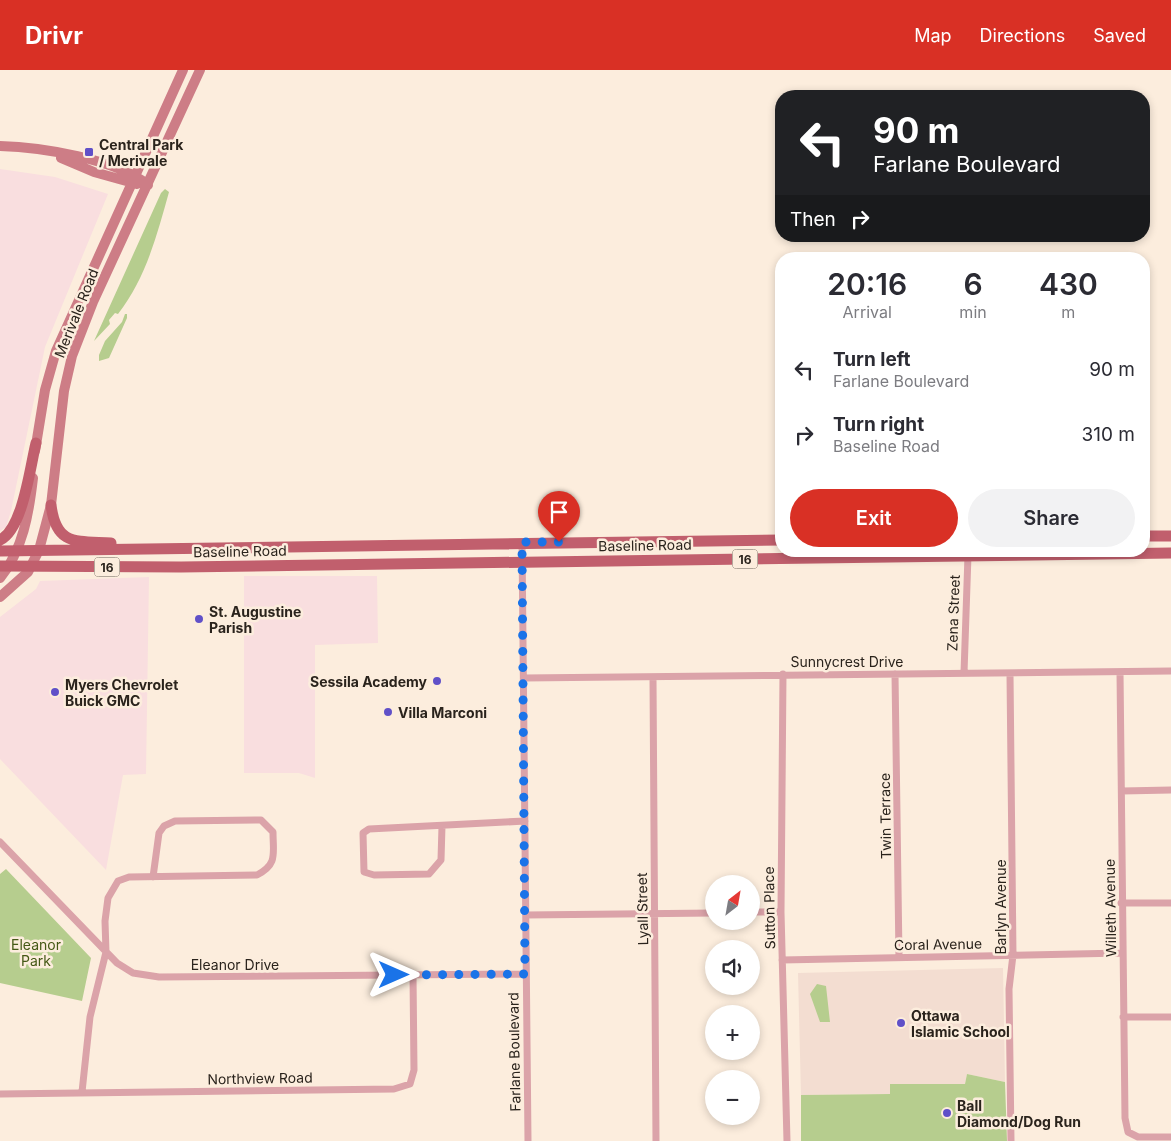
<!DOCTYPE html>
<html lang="en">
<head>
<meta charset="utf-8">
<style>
	:root { --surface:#fff; --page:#f2f2f3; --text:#2b2b33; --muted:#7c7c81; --accent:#d93025 }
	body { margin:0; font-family:Inter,sans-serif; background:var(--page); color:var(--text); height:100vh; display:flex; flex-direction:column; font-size:19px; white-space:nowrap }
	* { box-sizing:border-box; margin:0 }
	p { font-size:16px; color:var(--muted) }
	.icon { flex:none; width:28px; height:28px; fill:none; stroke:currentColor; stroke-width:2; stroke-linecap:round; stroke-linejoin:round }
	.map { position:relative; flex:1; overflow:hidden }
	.drawer { position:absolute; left:775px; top:182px; width:375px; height:305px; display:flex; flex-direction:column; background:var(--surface); border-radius:20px; box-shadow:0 2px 8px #0003 }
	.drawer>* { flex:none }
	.hud { position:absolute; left:775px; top:20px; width:375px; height:152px; border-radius:20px; box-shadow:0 2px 8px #0003; background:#202124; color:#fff; overflow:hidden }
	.needle { width:32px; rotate:31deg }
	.tools { position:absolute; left:705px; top:805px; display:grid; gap:10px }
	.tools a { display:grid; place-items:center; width:55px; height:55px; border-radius:50%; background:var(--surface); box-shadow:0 2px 8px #0003; font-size:25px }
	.pin { position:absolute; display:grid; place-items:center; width:42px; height:42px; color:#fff; margin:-51px -21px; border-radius:50% 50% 50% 0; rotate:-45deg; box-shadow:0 0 5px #0007 }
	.pin .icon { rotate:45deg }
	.me { position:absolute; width:55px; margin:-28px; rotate:90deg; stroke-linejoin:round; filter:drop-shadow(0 0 4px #0008) }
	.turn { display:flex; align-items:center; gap:18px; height:105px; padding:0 15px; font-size:22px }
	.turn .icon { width:65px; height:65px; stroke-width:2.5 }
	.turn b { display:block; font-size:35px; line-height:42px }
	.then { display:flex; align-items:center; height:48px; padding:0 15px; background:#0003; gap:10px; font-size:19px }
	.eta { display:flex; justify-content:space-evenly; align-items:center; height:85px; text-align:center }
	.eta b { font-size:30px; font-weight:600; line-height:35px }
	.button { display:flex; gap:10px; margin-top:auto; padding:10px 15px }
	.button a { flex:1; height:58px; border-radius:30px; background:var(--accent); color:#fff; font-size:20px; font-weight:600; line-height:58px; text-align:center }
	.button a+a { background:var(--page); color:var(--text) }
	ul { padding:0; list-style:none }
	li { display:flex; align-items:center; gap:15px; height:65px; padding:0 15px }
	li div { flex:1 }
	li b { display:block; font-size:19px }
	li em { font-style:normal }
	header { display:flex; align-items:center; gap:30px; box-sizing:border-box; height:70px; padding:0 25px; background:var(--accent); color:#fff }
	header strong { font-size:24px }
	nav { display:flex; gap:28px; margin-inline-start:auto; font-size:18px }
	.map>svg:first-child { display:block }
	.commercial { fill:#f9dedf }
	.education { fill:#f3ddd1 }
	.green { fill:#b6cd8e }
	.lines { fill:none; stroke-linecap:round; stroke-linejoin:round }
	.street { stroke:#dba3a9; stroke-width:7 }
	.secondary { stroke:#cd7d86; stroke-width:10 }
	.primary { stroke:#c15f6d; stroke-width:11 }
	.route { stroke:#1a73e8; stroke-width:9; stroke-dasharray:0 16.2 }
	.poi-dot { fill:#6050c8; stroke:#fceddd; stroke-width:2 }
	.labels { text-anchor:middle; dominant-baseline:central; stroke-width:5; stroke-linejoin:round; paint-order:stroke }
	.shield { fill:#fceddd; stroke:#696056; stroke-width:1 }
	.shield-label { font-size:12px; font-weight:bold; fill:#2a231c }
	.poi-label { font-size:14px; font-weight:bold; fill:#2a231c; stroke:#fceddd; text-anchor:start }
	.street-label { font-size:14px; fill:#2a231c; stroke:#fceddd }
	.park-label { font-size:14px; fill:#455916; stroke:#fceddd }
</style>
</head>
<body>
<header>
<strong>Drivr</strong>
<nav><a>Map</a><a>Directions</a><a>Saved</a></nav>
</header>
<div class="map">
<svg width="1171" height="1071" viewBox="0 0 1171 1071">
	<rect width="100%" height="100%" fill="#fceddd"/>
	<path class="commercial" d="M 0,99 L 55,107 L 108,124 L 45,277 L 11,441 L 6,457 L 0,461 Z
		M 244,506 L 377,506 L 378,573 L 315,575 L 315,708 L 299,703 L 244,703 Z
		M 149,507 L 146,704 L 123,705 L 106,800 L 0,689 L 0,547 L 36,519 L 40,511 Z"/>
	<path class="education" d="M 1003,898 L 1005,1012 L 967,1004 L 965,1014 L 890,1014 L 890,1024 L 801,1025 L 798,903 Z"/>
	<path class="green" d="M 165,119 L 169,122 C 157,165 146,208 118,244 L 115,243 L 109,250 L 110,254 L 94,271 L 161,123 Z
		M 125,244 L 127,244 L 127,248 L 109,288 L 99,291 L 99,285 L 105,271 L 122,252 Z
		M 6,799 L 91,888 L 82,931 L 0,913 L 0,804 Z
		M 817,914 L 826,916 L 830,952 L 820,952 L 810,924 Z
		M 967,1004 L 1005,1012 L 1007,1071 L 801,1071 L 801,1025 L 890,1024 L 890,1014 L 965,1014 Z"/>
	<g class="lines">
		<path class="street" d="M 522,472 L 528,1071
			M 1120,602 L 1125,1048 L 1128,1062 L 1138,1067 L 1171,1067
			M 964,603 L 968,485
			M 783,604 L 781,842 L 787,1071
			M 895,604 L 899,887
			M 1010,604 L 1013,885 L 1009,919 L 1011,1071
			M 653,607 L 656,1071
			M 524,608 L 1171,601
			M 1122,721 L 1171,720
			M 442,756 L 441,790 L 429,804 L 374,805 L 364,802 L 363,763 L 369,759 L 525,751
			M 0,772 L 117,893 L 133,903 L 159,907 L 525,904
			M 1121,833 L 1171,833
			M 751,842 L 781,842
			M 526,845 L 714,843
			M 782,890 L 1123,883
			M 1123,947 L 1171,947
			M 82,1022 L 90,947 L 106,882 L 105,851 L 108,828 L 118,811 L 129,807 L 257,805 C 278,794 273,784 273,762 L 261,750 L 175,751 L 164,756 L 159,763 L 153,807
			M 0,1024 L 394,1019 L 410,1014 L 414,1000 L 413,905"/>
		<path class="secondary" d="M 0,76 C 40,77 117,89 148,115
			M 61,88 L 94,102 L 137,114
			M 35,381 L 45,320 L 56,281 L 183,0
			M 0,508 C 23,480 29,443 33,408
			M 0,527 L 28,502 L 39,480 L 51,435 L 64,321 L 72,286 L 93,232 L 200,0"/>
		<path class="primary" d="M 51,435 C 56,476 76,471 111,473
			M 1144,466 L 1171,466
			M 0,470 C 23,459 30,397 36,373
			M 0,481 L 781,470
			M 0,496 L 181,497 L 1171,483"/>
	</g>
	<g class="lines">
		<path class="route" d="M 394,905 L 525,904 L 522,472 L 559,472"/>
	</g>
	<g class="poi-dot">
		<rect x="84" y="77" width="10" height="10" rx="2.5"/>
		<circle cx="199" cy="549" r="5"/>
		<circle cx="437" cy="611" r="5"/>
		<circle cx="55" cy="622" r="5"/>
		<circle cx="388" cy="642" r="5"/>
		<circle cx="901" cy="953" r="5"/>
		<circle cx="947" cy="1043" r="5"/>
	</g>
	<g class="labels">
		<g class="shield">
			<rect x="732.5" y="479.5" width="25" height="19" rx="4"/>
			<rect x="94.5" y="487.5" width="25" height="19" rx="4"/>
		</g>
		<g class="shield-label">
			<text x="745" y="489">16</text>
			<text x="107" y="497">16</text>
		</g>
		<g class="poi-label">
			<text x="99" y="74">Central Park<tspan x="99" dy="16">/ Merivale</tspan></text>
			<text x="209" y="541">St. Augustine<tspan x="209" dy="16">Parish</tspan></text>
			<text x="427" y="611" text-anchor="end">Sessila Academy</text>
			<text x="65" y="614">Myers Chevrolet<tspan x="65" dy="16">Buick GMC</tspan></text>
			<text x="398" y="642">Villa Marconi</text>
			<text x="911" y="945">Ottawa<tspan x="911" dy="16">Islamic School</tspan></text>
			<text x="957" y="1035">Ball<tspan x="957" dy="16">Diamond/Dog Run</tspan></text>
		</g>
		<g class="street-label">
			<text transform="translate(76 243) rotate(-68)">Merivale Road</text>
			<text transform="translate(645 475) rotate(-1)">Baseline Road</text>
			<text transform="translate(240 481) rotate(-1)">Baseline Road</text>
			<text transform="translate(953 543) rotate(-88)">Zena Street</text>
			<text x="847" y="591">Sunnycrest Drive</text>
			<text transform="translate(885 746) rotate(-91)">Twin Terrace</text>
			<text transform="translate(1000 837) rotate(-90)">Barlyn Avenue</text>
			<text transform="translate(769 838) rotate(-91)">Sutton Place</text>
			<text transform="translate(1110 838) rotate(-91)">Willeth Avenue</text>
			<text transform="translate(642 839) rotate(-91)">Lyall Street</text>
			<text transform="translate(938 874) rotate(-1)">Coral Avenue</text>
			<text x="235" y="894">Eleanor Drive</text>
			<text transform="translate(514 982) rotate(-91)">Farlane Boulevard</text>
			<text transform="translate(260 1008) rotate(-1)">Northview Road</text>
		</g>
		<g class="park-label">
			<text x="36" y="874">Eleanor<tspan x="36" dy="16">Park</tspan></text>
		</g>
	</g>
</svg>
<div class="tools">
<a><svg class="needle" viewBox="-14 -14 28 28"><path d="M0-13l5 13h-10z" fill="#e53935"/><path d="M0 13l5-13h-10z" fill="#7c7c81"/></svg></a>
<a><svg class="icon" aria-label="sound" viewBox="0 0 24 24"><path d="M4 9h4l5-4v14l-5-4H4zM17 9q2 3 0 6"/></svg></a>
<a>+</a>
<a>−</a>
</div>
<div class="pin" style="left:559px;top:472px;background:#d93025"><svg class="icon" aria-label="arrive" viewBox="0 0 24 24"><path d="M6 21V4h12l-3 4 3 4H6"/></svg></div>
<svg class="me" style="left:394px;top:905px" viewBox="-20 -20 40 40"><path d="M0-17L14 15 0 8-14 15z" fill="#1a73e8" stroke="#fff" stroke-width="4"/></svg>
<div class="hud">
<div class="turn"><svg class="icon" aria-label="left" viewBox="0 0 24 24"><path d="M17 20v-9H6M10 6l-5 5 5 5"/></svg><div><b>90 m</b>Farlane Boulevard</div></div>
<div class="then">Then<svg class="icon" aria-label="right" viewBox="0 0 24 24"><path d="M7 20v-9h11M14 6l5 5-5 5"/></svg></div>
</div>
<section class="drawer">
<div class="eta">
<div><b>20:16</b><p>Arrival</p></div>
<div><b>6</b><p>min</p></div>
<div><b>430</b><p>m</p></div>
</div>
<ul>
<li><svg class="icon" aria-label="left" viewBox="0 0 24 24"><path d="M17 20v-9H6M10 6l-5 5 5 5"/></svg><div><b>Turn left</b><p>Farlane Boulevard</p></div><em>90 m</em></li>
<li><svg class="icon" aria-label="right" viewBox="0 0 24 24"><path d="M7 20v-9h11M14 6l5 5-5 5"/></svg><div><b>Turn right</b><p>Baseline Road</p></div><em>310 m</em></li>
</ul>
<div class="button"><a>Exit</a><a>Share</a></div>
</section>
</div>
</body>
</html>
